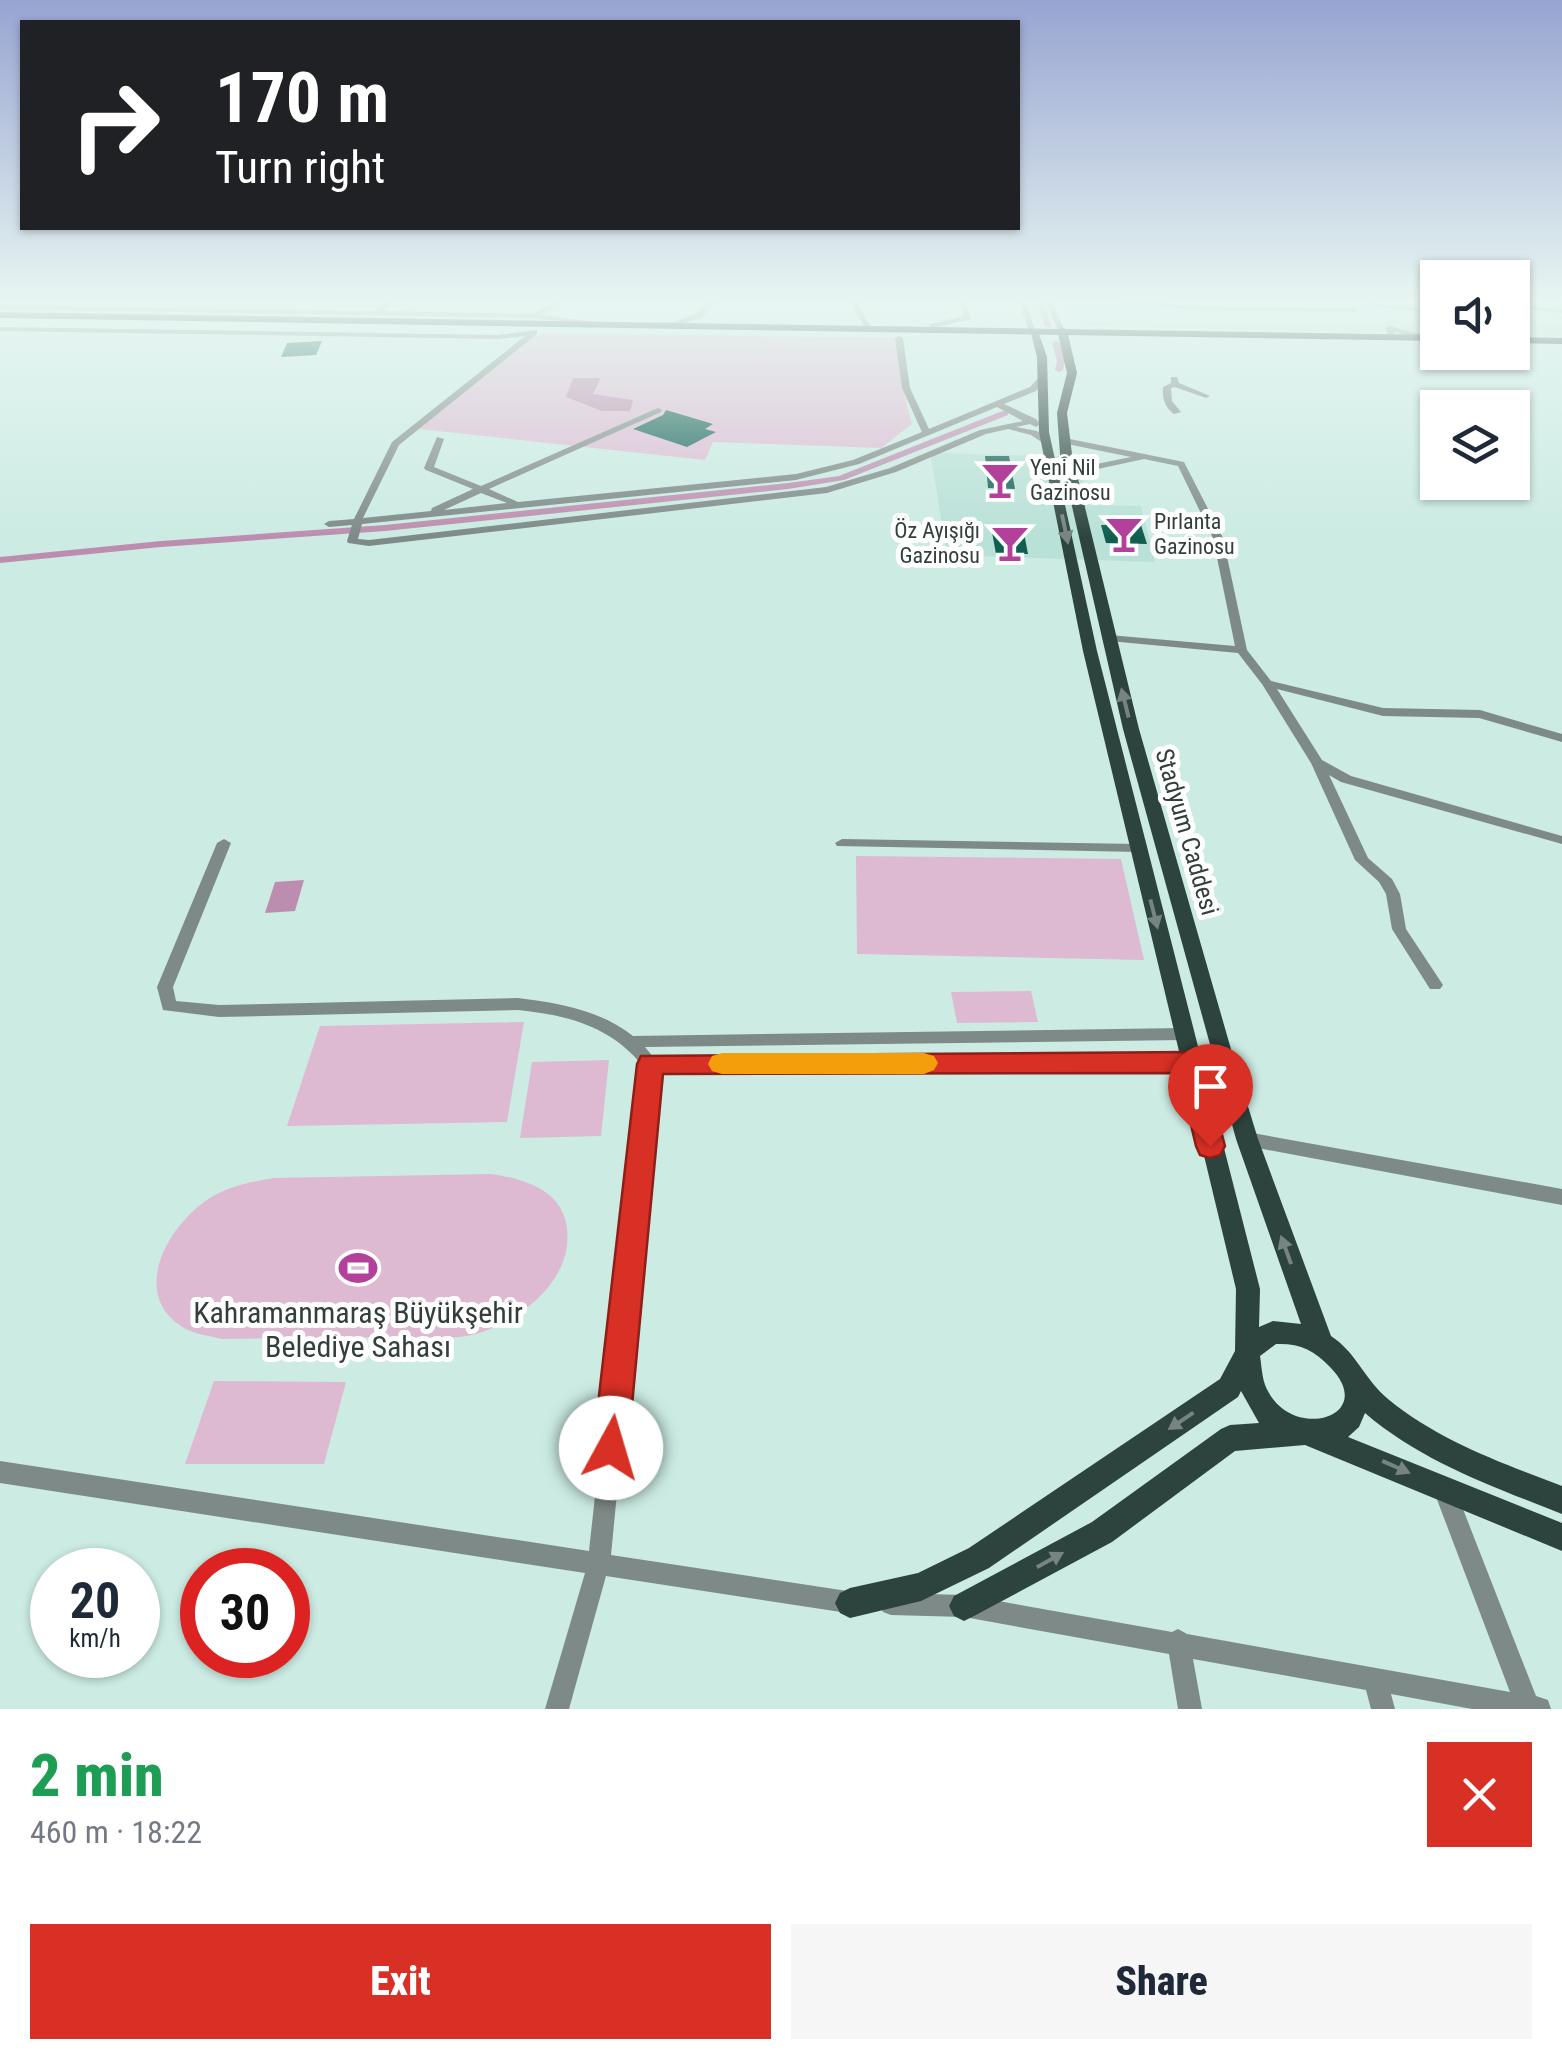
<!DOCTYPE html>
<html lang="en">
<head>
<meta charset="utf-8">
<style>
	:root { --surface:#fff; --page:#f6f6f7; --text:#1f2937; --muted:#747a83; --accent:#d93025 }
	body { margin:0; font-family:"Roboto Condensed",sans-serif; background:var(--page); color:var(--text); height:100vh; display:flex; flex-direction:column; font-size:38px; white-space:nowrap }
	* { box-sizing:border-box; margin:0 }
	p { font-size:32px; color:var(--muted) }
	.icon { flex:none; width:55px; height:55px; fill:none; stroke:currentColor; stroke-width:2; stroke-linecap:round; stroke-linejoin:round }
	.map { position:relative; height:1709px; overflow:hidden }
	.sheet { display:flex; flex-direction:column; background:var(--surface); flex:1 }
	.sheet>* { flex:none }
	.guide { position:absolute; left:20px; top:20px; width:1000px; height:210px; border-radius:0px; box-shadow:0 2px 8px #0004; background:#202124; color:#fff; overflow:hidden }
	.controls { position:absolute; left:1420px; top:260px; display:grid; gap:20px }
	.controls a { display:grid; place-items:center; width:110px; height:110px; border-radius:0px; background:var(--surface); box-shadow:0 2px 8px #0004; font-size:50px }
	.speed { position:absolute; left:30px; top:1548px; display:flex; gap:20px; font-size:50px; font-weight:700; text-align:center }
	.speed>* { display:grid; place-content:center; width:130px; height:130px; border-radius:50%; background:var(--surface); box-shadow:0 2px 8px #0004; line-height:1 }
	.speed small { font-size:25px; font-weight:400 }
	.speed .limit { border:15px solid #d22; background:#fff; color:#111 }
	.pin { position:absolute; display:grid; place-items:center; width:85px; height:85px; color:#fff; margin:-102px -42px; border-radius:50% 50% 50% 0; rotate:-45deg; box-shadow:0 0 10px #0007 }
	.pin .icon { rotate:45deg }
	.me { position:absolute; width:110px; margin:-55px; rotate:6deg; stroke-linejoin:round; filter:drop-shadow(0 0 8px #0008) }
	.turn { display:flex; align-items:center; gap:35px; height:210px; padding:0 30px; font-size:45px }
	.turn .icon { width:130px; height:130px; stroke-width:2.5 }
	.turn b { display:block; font-size:70px; line-height:85px }
	.round { display:grid; place-items:center; flex:none; width:105px; height:105px; border-radius:0px; background:var(--page) }
	.summary { display:flex; align-items:center; justify-content:space-between; height:170px; padding:0 30px }
	h1 { font-size:60px; font-weight:800; line-height:75px; color:#1e9e55 }
	.cta { display:flex; gap:20px; margin-top:auto; padding:20px 30px }
	.cta a { flex:1; height:115px; border-radius:0px; background:var(--accent); color:#fff; font-size:40px; font-weight:800; line-height:115px; text-align:center }
	.cta a+a { background:var(--page); color:var(--text) }
	.map>svg:first-child { display:block }
	.built { fill:#b9e1d7 }
	.green { fill:#ddbad2 }
	.water { fill:#bd8daf }
	.lines { fill:none; stroke-linecap:round; stroke-linejoin:round }
	.canal { fill:#bd8daf; fill-rule:evenodd }
	.building { fill:#115d50 }
	.minor { fill:#7e8a87; fill-rule:evenodd }
	.major { fill:#2d433e; fill-rule:evenodd }
	.highway { fill:#102b26; fill-rule:evenodd }
	.oneway { fill:#768582 }
	.route { fill:#d93025; stroke:#8d1f18; stroke-width:2.5 }
	.slow { fill:#f59e0b }
	.labels { text-anchor:middle; dominant-baseline:central; stroke-width:10; stroke-linejoin:round; paint-order:stroke }
	.far-poi-label { font-size:22px; fill:#333f3c; stroke:#fff; text-anchor:start }
	.street-label { font-size:25px; fill:#333f3c; stroke:#fff }
	.near-poi-label { font-size:30px; fill:#333f3c; stroke:#fff }
</style>
</head>
<body>
<div class="map">
<svg width="1562" height="1709" viewBox="0 0 1562 1709">
	<rect width="100%" height="100%" fill="#cbebe3"/>
	<path class="built" d="M 1061,299 L 1437,299 L 1437,334 L 1087,326 L 1070,321 Z
		M 1513,299 L 1562,299 L 1562,337 L 1513,336 Z
		M 938,453 L 1077,457 L 1090,505 L 1141,506 L 1155,562 L 947,555 L 931,457 Z"/>
	<path class="green" d="M 543,333 L 899,338 L 903,389 L 912,424 L 881,448 L 713,442 L 705,460 L 419,429 L 532,338 Z
		M 856,856 L 1121,859 L 1144,960 L 857,954 Z
		M 1031,991 L 1038,1022 L 957,1023 L 951,992 Z
		M 524,1022 L 507,1122 L 287,1126 L 320,1026 Z
		M 609,1060 L 601,1136 L 520,1138 L 532,1062 Z
		M 491,1174 C 518,1178 556,1187 565,1219 C 581,1277 517,1326 467,1336 C 443,1340 415,1336 391,1337 C 334,1338 278,1338 222,1339 C 210,1336 194,1334 184,1328 C 129,1295 167,1227 207,1200 C 227,1186 251,1182 274,1178 Z
		M 214,1381 L 346,1382 L 324,1464 L 185,1464 Z"/>
	<path class="water" d="M 573,378 L 601,378 L 593,394 L 633,400 L 630,411 L 602,411 L 566,397 Z
		M 304,880 L 295,911 L 265,913 L 275,882 Z"/>
	<g class="lines">
		<path class="canal" d="M 1035,299 L 1042,299 L 1052,328 L 1045,326 Z
			M 1056,341 L 1060,343 L 1065,361 L 1063,370 L 1059,372 L 1055,370 L 1057,361 L 1052,343 Z
			M 1005,410 L 1008,411 L 1008,415 L 844,480 L 788,489 L 385,531 L 161,547 L 0,563 L 0,557 L 161,541 L 385,525 L 788,483 L 839,476 Z"/>
	</g>
	<path class="building" d="M 322,341 L 316,355 L 281,357 L 287,343 Z
		M 666,410 L 713,424 L 705,429 L 716,432 L 687,447 L 633,429 L 663,415 Z
		M 985,456 L 1009,456 L 1015,489 L 988,488 Z
		M 1101,525 L 1141,525 L 1147,544 L 1106,543 Z
		M 992,532 L 1024,533 L 1028,554 L 996,554 Z"/>
	<g class="lines">
		<path class="minor" d="M 389,299 L 396,299 L 383,311 L 533,314 L 559,299 L 567,299 L 541,315 L 601,323 L 597,325 L 533,318 L 0,309 L 0,305 L 374,311 Z
			M 712,299 L 719,299 L 701,318 L 667,328 L 663,326 L 695,314 Z
			M 848,299 L 855,299 L 873,331 L 867,331 Z
			M 959,299 L 965,299 L 971,319 L 936,327 L 933,333 L 927,333 L 930,324 L 964,316 Z
			M 1018,299 L 1025,299 L 1036,333 L 1029,331 Z
			M 1044,299 L 1051,299 L 1065,332 L 1058,330 Z
			M 1069,299 L 1103,299 L 1199,306 L 1355,308 L 1359,310 L 1355,312 L 1199,310 Z
			M 1371,303 L 1438,309 L 1438,313 L 1369,306 Z
			M 1512,304 L 1562,309 L 1562,313 L 1512,308 Z
			M 1389,326 L 1428,336 L 1429,338 L 1425,340 L 1394,332 L 1395,337 L 1384,339 L 1384,335 L 1388,334 L 1385,328 Z
			M 0,327 L 498,335 L 537,330 L 537,334 L 399,445 L 363,518 L 431,511 L 432,508 L 473,489 L 426,470 L 424,468 L 437,437 L 444,439 L 434,467 L 481,486 L 658,408 L 662,410 L 661,412 L 489,489 L 518,502 L 796,474 L 853,460 L 922,432 L 902,388 L 895,338 L 899,336 L 903,338 L 910,388 L 929,429 L 1030,387 L 1044,372 L 1048,374 L 1036,391 L 1004,404 L 1036,419 L 1040,424 L 1036,427 L 1030,424 L 1016,427 L 1037,431 L 1050,441 L 1043,443 L 1031,435 L 1008,429 L 986,434 L 896,472 L 827,493 L 369,546 L 348,543 L 347,541 L 352,525 L 329,527 L 324,524 L 329,521 L 354,519 L 392,442 L 525,336 L 498,339 L 0,331 ZM 997,407 L 1023,421 L 980,430 L 890,468 L 826,487 L 369,540 L 358,539 L 362,524 L 796,480 L 859,464 ZM 481,493 L 507,503 L 444,510 Z
			M 1171,377 L 1177,377 L 1179,383 L 1210,396 L 1206,398 L 1175,387 L 1171,388 L 1172,401 L 1181,412 L 1174,414 C 1165,407 1162,399 1163,387 L 1171,383 Z
			M 1065,438 L 1184,462 L 1223,538 L 1247,650 L 1271,681 L 1383,708 L 1480,710 L 1562,734 L 1562,742 L 1479,718 L 1383,716 L 1277,689 L 1322,760 L 1351,776 L 1562,836 L 1562,844 L 1341,782 L 1329,775 L 1368,858 L 1392,879 L 1400,894 L 1406,929 L 1443,985 L 1440,989 L 1430,989 L 1392,929 L 1386,894 L 1379,882 L 1355,860 L 1311,763 L 1262,684 L 1238,653 L 1109,641 L 1103,638 L 1109,635 L 1235,646 L 1213,538 L 1178,466 L 1144,459 L 1070,475 L 1067,474 L 1067,470 L 1131,457 L 1062,443 L 1062,439 Z
			M 224,839 L 231,843 L 173,987 L 176,1001 L 219,1005 L 518,998 C 559,1003 600,1010 633,1036 L 1183,1028 L 1189,1030 L 1191,1034 L 1189,1038 L 1183,1040 L 645,1047 L 654,1058 L 1190,1057 L 1196,1059 L 1198,1063 L 1196,1067 L 1190,1069 L 658,1070 L 611,1555 L 854,1592 L 862,1595 L 865,1603 L 862,1611 L 854,1614 L 606,1576 L 569,1709 L 545,1709 L 585,1573 L 0,1483 L 0,1461 L 589,1551 L 642,1065 C 610,1026 567,1015 518,1010 L 219,1017 L 163,1010 L 157,987 L 217,843 Z
			M 842,839 L 1138,844 L 1145,848 L 1138,852 L 837,846 L 835,843 Z
			M 1247,1132 L 1562,1189 L 1562,1205 L 1247,1146 L 1241,1144 L 1238,1139 L 1241,1134 Z
			M 1444,1478 L 1452,1481 L 1536,1696 L 1548,1700 L 1551,1709 L 1472,1709 L 1391,1694 L 1395,1709 L 1371,1709 L 1366,1690 L 1193,1659 L 1202,1709 L 1178,1709 L 1169,1654 L 964,1617 L 891,1615 L 883,1612 L 880,1604 L 883,1596 L 891,1593 L 964,1595 L 1172,1632 L 1178,1629 L 1187,1634 L 1510,1692 L 1433,1489 L 1436,1481 Z"/>
		<path class="major" d="M 1062,327 L 1067,330 L 1077,373 L 1067,413 L 1072,454 L 1139,729 L 1239,1077 L 1258,1139 L 1331,1336 C 1356,1352 1365,1380 1388,1399 C 1439,1441 1502,1463 1562,1486 L 1562,1514 C 1494,1487 1422,1462 1365,1413 L 1359,1427 L 1348,1437 L 1562,1523 L 1562,1551 L 1305,1445 L 1235,1451 L 1112,1542 L 974,1616 L 964,1621 L 954,1616 L 949,1606 L 954,1596 L 1092,1522 L 1221,1429 L 1230,1425 L 1259,1423 L 1241,1391 L 1238,1397 L 989,1568 L 921,1601 L 850,1618 L 840,1613 L 835,1603 L 840,1593 L 850,1588 L 918,1573 L 969,1548 L 1220,1379 L 1235,1351 L 1236,1289 L 1083,651 L 1039,432 L 1037,357 L 1030,329 L 1038,331 L 1047,357 L 1049,432 L 1097,651 L 1260,1289 L 1259,1327 L 1273,1321 L 1301,1324 L 1236,1139 L 1219,1077 L 1123,729 L 1060,454 L 1057,413 L 1067,373 L 1057,330 ZM 1276,1344 C 1299,1343 1314,1350 1330,1367 C 1378,1416 1296,1441 1269,1393 C 1262,1382 1262,1369 1260,1356 Z"/>
		<path class="highway" d="M 0,312 L 1438,335 L 1438,341 L 0,318 Z
			M 1512,337 L 1562,338 L 1562,344 L 1512,343 Z"/>
	</g>
	<defs><path id="oneway-solid" d="M-6-.8H1V-3.2L6.5 0L1 3.2V.8H-6Z" transform="scale(2.5)"/></defs>
	<g class="oneway">
		<use href="#oneway-solid" transform="translate(1065 529) rotate(78)"/>
		<use href="#oneway-solid" transform="translate(1125 703) rotate(-104)"/>
		<use href="#oneway-solid" transform="translate(1154 914) rotate(76)"/>
		<use href="#oneway-solid" transform="translate(1286 1250) rotate(-110)"/>
		<use href="#oneway-solid" transform="translate(1181 1421) rotate(146)"/>
		<use href="#oneway-solid" transform="translate(1396 1467) rotate(24)"/>
		<use href="#oneway-solid" transform="translate(1050 1560) rotate(-29)"/>
	</g>
	<linearGradient id="sky" x2="0" y2="1"><stop stop-color="#97a4d1"/><stop offset="0.56" stop-color="#e8f6f2"/><stop offset="1" stop-color="#e8f6f2" stop-opacity="0"/></linearGradient>
	<rect width="1562" height="538" fill="url(#sky)"/>
	<path class="route" d="M 1190,1052 L 1199,1055 L 1203,1063 L 1225,1146 L 1220,1155 L 1210,1158 L 1200,1155 L 1196,1146 L 1179,1073 L 663,1074 L 628,1448 L 623,1460 L 611,1465 L 598,1460 L 593,1448 L 637,1064 L 641,1056 Z"/>
	<path class="slow" d="M 722,1053 L 924,1053 L 934,1056 L 938,1063 L 934,1070 L 924,1074 L 722,1074 L 712,1071 L 708,1064 L 712,1056 Z"/>
	<defs>
		<g id="bar-bare" transform="scale(3)"><path d="M-6-5H6L.8 .8V4.5H3.5V6h-7V4.5H-.8V.8Z" fill="#b3409a" stroke="#fff" stroke-width="2.5" paint-order="stroke"/></g>
		<g id="stadium-bare" transform="scale(3)"><path d="M0-5a6.5 5 0 1 0 0 10a6.5 5 0 1 0 0-10ZM-3.5-1.8h7v3.6h-7Z" fill="#b3409a" stroke="#fff" stroke-width="2.5" paint-order="stroke"/></g>
	</defs>
	<g fill-rule="evenodd">
		<use href="#bar-bare" x="1000" y="480"/>
		<use href="#bar-bare" x="1124" y="534"/>
		<use href="#bar-bare" x="1010" y="543"/>
		<use href="#stadium-bare" x="358" y="1268"/>
	</g>
	<g class="labels">
		<g class="far-poi-label">
			<text x="1030" y="467">Yeni Nil<tspan x="1030" dy="25">Gazinosu</tspan></text>
			<text x="1154" y="521">Pırlanta<tspan x="1154" dy="25">Gazinosu</tspan></text>
			<text x="980" y="530" text-anchor="end">Öz Ayışığı<tspan x="980" dy="25">Gazinosu</tspan></text>
		</g>
		<g class="street-label">
			<text transform="translate(1187 832) rotate(74)">Stadyum Caddesi</text>
		</g>
		<g class="near-poi-label">
			<text x="358" y="1312">Kahramanmaraş Büyükşehir<tspan x="358" dy="34">Belediye Sahası</tspan></text>
		</g>
	</g>
</svg>
<div class="controls">
<a><svg class="icon" aria-label="sound" viewBox="0 0 24 24"><path d="M4 9h4l5-4v14l-5-4H4zM17 9q2 3 0 6"/></svg></a>
<a><svg class="icon" aria-label="layers" viewBox="0 0 24 24"><path d="M12 4l9 5-9 5-9-5zM3 14l9 5 9-5"/></svg></a>
</div>
<div class="speed"><div>20<small>km/h</small></div><div class="limit">30</div></div>
<div class="pin" style="left:1210px;top:1146px;background:#d93025"><svg class="icon" aria-label="arrive" viewBox="0 0 24 24"><path d="M6 21V4h12l-3 4 3 4H6"/></svg></div>
<svg class="me" style="left:611px;top:1448px" viewBox="-20 -20 40 40"><circle r="19" fill="#fff"/><path d="M0-13L10 11 0 6-10 11z" fill="#d93025"/></svg>
<div class="guide">
<div class="turn"><svg class="icon" aria-label="right" viewBox="0 0 24 24"><path d="M7 20v-9h11M14 6l5 5-5 5"/></svg><div><b>170 m</b>Turn right</div></div>
</div>
</div>
<section class="sheet">
<div class="summary"><div><h1>2 min</h1><p>460 m · 18:22</p></div><a class="round" style="background:#d93025;color:#fff"><svg class="icon" aria-label="close" viewBox="0 0 24 24"><path d="M6 6l12 12M18 6L6 18"/></svg></a></div>
<div class="cta"><a>Exit</a><a>Share</a></div>
</section>
</body>
</html>
